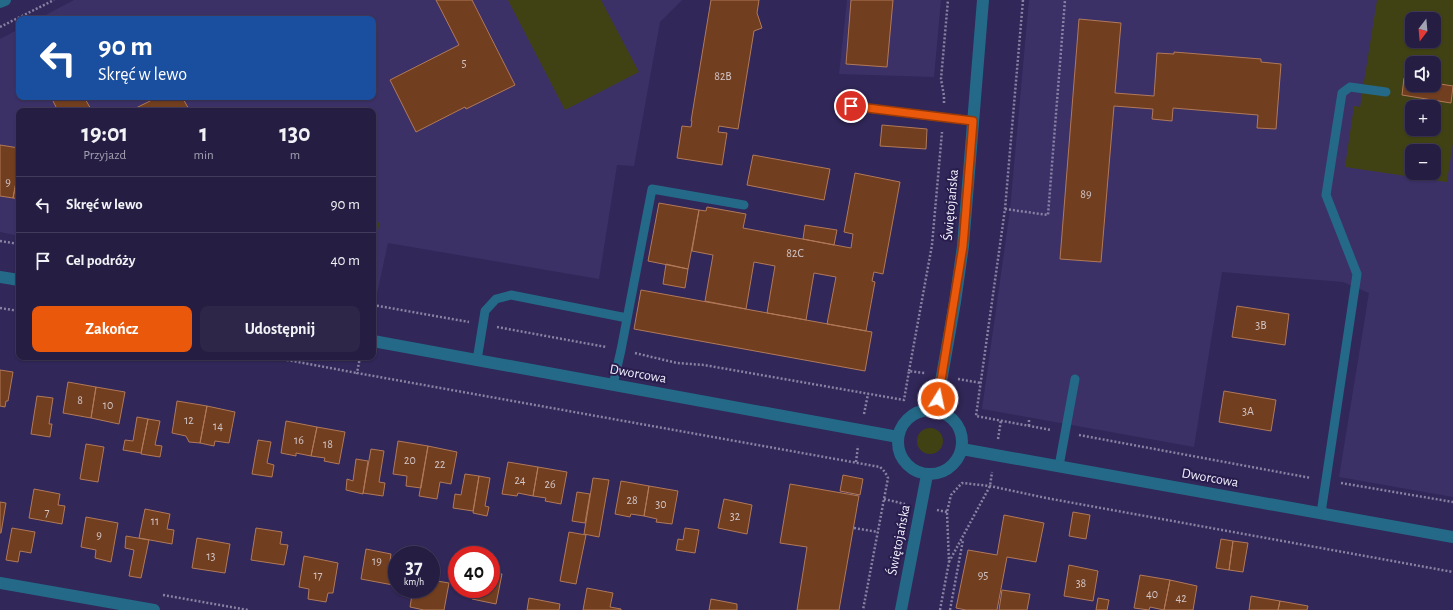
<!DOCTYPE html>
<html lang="pl">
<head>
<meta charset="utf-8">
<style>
	:root { --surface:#251d42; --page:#2d2649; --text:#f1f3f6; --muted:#a3a2b2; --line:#423b5b; --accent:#ea580c }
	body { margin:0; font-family:"Alegreya Sans",sans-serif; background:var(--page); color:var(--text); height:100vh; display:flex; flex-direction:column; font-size:15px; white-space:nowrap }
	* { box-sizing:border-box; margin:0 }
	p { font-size:13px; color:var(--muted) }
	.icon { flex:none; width:22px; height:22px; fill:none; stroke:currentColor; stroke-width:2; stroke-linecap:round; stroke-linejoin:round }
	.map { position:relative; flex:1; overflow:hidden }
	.side { position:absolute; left:16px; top:108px; width:360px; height:252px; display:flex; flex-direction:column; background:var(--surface); border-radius:8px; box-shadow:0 1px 3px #0004,0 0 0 1px var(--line) }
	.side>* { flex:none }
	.banner { position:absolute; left:16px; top:16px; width:360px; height:84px; border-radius:8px; box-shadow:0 1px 3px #0004,0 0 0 1px var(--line); background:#1a4fa0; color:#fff; overflow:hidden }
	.needle { width:26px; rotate:196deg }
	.controls { position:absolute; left:1405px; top:12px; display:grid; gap:8px }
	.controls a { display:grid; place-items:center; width:36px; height:36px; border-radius:8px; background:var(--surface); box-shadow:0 1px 3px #0004,0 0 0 1px var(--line); font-size:20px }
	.speed { position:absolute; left:388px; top:546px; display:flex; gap:8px; font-size:20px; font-weight:700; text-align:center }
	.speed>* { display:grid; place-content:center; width:52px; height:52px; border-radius:50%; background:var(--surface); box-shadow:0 1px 3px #0004,0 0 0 1px var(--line); line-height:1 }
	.speed small { font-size:10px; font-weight:400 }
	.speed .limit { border:6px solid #d22; background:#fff; color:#111 }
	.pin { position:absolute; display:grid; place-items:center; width:34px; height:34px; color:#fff; margin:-17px; border:2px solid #fff; border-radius:50%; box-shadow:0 1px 4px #0007 }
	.me { position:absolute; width:44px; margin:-22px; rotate:10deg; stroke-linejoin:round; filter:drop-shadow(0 0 3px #0008) }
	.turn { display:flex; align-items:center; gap:14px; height:84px; padding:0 16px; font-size:18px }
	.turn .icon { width:52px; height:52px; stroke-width:2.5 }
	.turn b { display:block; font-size:28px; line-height:34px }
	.eta { display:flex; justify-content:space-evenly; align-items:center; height:68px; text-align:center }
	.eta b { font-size:24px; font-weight:600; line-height:28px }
	.cta { display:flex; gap:8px; margin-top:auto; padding:8px 16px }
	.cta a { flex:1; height:46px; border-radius:8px; background:var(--accent); color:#fff; font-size:16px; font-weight:600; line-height:46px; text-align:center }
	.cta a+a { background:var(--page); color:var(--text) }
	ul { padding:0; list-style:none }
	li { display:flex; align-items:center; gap:12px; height:56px; padding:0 16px; border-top:1px solid var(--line) }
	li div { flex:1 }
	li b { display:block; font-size:15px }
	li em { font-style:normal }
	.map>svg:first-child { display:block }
	.built { fill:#3c3167; fill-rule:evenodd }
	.green { fill:#414214; fill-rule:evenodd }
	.building { fill:#713e1f; stroke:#b17959 }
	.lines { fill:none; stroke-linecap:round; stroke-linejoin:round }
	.path { stroke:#8882a3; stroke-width:2.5; stroke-dasharray:2 2; stroke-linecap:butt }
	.service { stroke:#246987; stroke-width:9 }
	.minor { stroke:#246987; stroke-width:12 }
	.tertiary { stroke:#246987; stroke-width:12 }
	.route-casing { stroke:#983908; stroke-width:10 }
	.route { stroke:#ea580c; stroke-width:7 }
	.labels { text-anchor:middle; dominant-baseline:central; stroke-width:4; stroke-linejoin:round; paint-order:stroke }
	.number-label { font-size:12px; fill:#d2c5c7 }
	.street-label { font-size:14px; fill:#f3f2ff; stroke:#281d4d }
</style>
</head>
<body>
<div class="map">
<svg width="1453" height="610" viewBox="0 0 1453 610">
	<rect width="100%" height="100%" fill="#312758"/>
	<path class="built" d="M 74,0 L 682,0 L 660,22 L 634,166 L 617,165 L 599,279 L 388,243 L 376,298 L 373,297 L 373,111 L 19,111 L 19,236 L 0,232 L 0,39 L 19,29 L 19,97 L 373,97 L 373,19 L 38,19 Z
		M 847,0 L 941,0 L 934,77 L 839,74 Z
		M 1029,0 L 1453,0 L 1453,497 L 1339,477 L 1369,293 L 1343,282 L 1222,272 L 1194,447 L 982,409 L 1010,210 ZM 1412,19 L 1434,19 L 1434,41 L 1412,41 ZM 1412,63 L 1434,63 L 1434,85 L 1412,85 ZM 1412,107 L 1434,107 L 1434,129 L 1412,129 ZM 1412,151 L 1434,151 L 1434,173 L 1412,173 Z"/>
	<path class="green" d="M 508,0 L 601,0 L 639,72 L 565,110 Z
		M 1377,0 L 1453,0 L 1453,143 L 1447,182 L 1345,167 L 1354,106 L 1360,107 ZM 1412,19 L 1434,19 L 1434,41 L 1412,41 ZM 1412,63 L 1434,63 L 1434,85 L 1412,85 ZM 1412,107 L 1434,107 L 1434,129 L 1412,129 ZM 1412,151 L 1434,151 L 1434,173 L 1412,173 Z
		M 373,221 L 380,223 L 373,247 Z
		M917 441a13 13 0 1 1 26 0a13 13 0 1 1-26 0Z"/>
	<path class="building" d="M 436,0 L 472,0 L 515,85 L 466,109 L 465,107 L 416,132 L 390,80 L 459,45 Z
		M 711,0 L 759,0 L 757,13 L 762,28 L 754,31 L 738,129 L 719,126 L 718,132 L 727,133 L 722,165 L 677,158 L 682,126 L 691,127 L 692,121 L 691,121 Z
		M 851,0 L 893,0 L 887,67 L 846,64 Z
		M 1079,19 L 1121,23 L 1115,93 L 1154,96 L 1157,53 L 1174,54 L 1174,52 L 1261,59 L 1261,62 L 1281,64 L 1276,129 L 1257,128 L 1258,115 L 1173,108 L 1172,121 L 1152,119 L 1153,109 L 1114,106 L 1101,262 L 1060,259 Z
		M 1404,78 L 1412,80 L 1412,85 L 1434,85 L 1434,83 L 1453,86 L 1451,103 L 1402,95 Z
		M 51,97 L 84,97 L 92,111 L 58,111 Z
		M 158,97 L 182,97 L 190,111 L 130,111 Z
		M 882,125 L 927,129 L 926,149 L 880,146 Z
		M 0,145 L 19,148 L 19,167 L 13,198 L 0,196 Z
		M 753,155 L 830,169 L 824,200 L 747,185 Z
		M 19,167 L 19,199 L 13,198 Z
		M 855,173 L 900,182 L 883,274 L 874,272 L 872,281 L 875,282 L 866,331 L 827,324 L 836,277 L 814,273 L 806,320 L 767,313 L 775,266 L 754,262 L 746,309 L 705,301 L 713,255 L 692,251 L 699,210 L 706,211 L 707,207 L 746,214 L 743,228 L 851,248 L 853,234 L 844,232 Z
		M 659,203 L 699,210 L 688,269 L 648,261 Z
		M 805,225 L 837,230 L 834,245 L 803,239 Z
		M 666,264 L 688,269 L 685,288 L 663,284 Z
		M 641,290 L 872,332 L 865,371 L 634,329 Z
		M 1237,306 L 1289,314 L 1285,345 L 1232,337 Z
		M 0,370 L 13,372 L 8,401 L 6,401 L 5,407 L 0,406 Z
		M 68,382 L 96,387 L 91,418 L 63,413 Z
		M 96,387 L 125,392 L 119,424 L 91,418 Z
		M 1224,391 L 1276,400 L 1271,431 L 1219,422 Z
		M 37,396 L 53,398 L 49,424 L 52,424 L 50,437 L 31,434 Z
		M 177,401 L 207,406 L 200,443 L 189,442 L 186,436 L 172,433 Z
		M 207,406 L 235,412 L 229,443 L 215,441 L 214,446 L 200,443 Z
		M 137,417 L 148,419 L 141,453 L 123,450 L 125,440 L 133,441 Z
		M 148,419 L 160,421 L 155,445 L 162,446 L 160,457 L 141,454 Z
		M 286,421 L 317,427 L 311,456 L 296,453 L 296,456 L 281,453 Z
		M 317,427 L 345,432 L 339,464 L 324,461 L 325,458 L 311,456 Z
		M 258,440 L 271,442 L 267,463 L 274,465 L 272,477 L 252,474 Z
		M 398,441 L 428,446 L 421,488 L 406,486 L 407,476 L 393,474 Z
		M 86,444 L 104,447 L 98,482 L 80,479 Z
		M 428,446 L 457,452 L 451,484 L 440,482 L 437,499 L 419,496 Z
		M 371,449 L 384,451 L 379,482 L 385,483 L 383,496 L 363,493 Z
		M 356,459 L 368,461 L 363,494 L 346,490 L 347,479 L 353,481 Z
		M 508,462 L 538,467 L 533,496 L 518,493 L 517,496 L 502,494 Z
		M 538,467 L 567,472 L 561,504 L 545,501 L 546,498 L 533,496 Z
		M 465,474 L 479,476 L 473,511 L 453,508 L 455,494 L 461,495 Z
		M 843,475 L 863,479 L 860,495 L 840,491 Z
		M 479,476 L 490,478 L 485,506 L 489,507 L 487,516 L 473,513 Z
		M 593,478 L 609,480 L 599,537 L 584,534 Z
		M 621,481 L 649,486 L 644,516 L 631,514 L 630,517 L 615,514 Z
		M 790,484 L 859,496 L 839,610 L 797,610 L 807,547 L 780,543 Z
		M 649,486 L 678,491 L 672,524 L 656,522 L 657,519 L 644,516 Z
		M 34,489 L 60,494 L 58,505 L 65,506 L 62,524 L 29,518 Z
		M 577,492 L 590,494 L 585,523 L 572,521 Z
		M 724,499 L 752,505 L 747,534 L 718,528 Z
		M 0,502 L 6,503 L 1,533 L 0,533 Z
		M 145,509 L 170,514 L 167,529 L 174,530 L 172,544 L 139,538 Z
		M 1073,512 L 1090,515 L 1086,539 L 1069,536 Z
		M 1004,515 L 1044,523 L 1036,562 L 1007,557 L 997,610 L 966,610 L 956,608 L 968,550 L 997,555 Z
		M 86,517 L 118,523 L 111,562 L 95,558 L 96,550 L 81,547 Z
		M 12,528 L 35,532 L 31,553 L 20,551 L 18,562 L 6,560 Z
		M 256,528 L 282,532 L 280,544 L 288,545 L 284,565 L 251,560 Z
		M 685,528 L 699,530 L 695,553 L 676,550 L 678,539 L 683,540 Z
		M 569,532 L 586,535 L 576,584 L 560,581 Z
		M 126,536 L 149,540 L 141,578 L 129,576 L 134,550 L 125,548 Z
		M 197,538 L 230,544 L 225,573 L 192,568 Z
		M 1221,539 L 1233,541 L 1229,570 L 1216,568 Z
		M 1233,541 L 1248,543 L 1243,572 L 1229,570 Z
		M 366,549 L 391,554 L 389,568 L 396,569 L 393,585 L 361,579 Z
		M 304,556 L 338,563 L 333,593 L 328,593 L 326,602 L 308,599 L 309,589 L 299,587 Z
		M 1069,565 L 1098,571 L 1093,601 L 1064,596 Z
		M 491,572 L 502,574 L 496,604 L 472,599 L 474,589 L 491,589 Z
		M 1140,575 L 1170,580 L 1164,610 L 1150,607 L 1149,610 L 1134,608 Z
		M 431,580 L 449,583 L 444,610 L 424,610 L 410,607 L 413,589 L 431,589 Z
		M 1170,580 L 1197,586 L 1193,610 L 1164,610 Z
		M 587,588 L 613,593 L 610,607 L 621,609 L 621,610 L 583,610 Z
		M 1002,590 L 1030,594 L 1027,610 L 999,610 Z
		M 1251,596 L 1280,601 L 1278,610 L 1249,610 Z
		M 529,598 L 560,604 L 559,610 L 527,610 Z
		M 1098,598 L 1109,600 L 1107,610 L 1096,610 Z
		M 711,599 L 737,604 L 737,610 L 709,610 Z
		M 1280,601 L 1308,606 L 1307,610 L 1278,610 Z"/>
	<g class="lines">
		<path class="path" d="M 1023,0 L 1005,209 L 976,416 L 1051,430
			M 0,27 L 54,0
			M 944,103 L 944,96 L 941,79 L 948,0
			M 1005,209 L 1048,215 L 1065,0
			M 0,241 L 19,244
			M 373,305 L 469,322
			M 0,308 L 19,311
			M 497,327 L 606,347
			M 635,353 L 677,363 L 704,365 L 904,400 L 909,371 L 925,373
			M 271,357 L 357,373
			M 360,357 L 357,373 L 880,467 L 885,472 L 888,478 L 863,610
			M 909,371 L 932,245 L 942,132
			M 958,379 L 981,383
			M 864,414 L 868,394
			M 1029,426 L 1029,418
			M 1079,435 L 1311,478
			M 998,439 L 1001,420
			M 856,462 L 858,446
			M 1341,483 L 1453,502
			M 884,499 L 905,504
			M 937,510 L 947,512
			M 854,528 L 878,532
			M 949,562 L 990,486 L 992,472
			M 163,595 L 248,610
			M 940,610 L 949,562 L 947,512 L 951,495 L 962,483 L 990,486 L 1046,498 L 1453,572
			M 950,610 L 963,540"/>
		<path class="service" d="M 851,106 L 973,121
			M 477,360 L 485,311 L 496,299 L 511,295 L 627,318
			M 613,385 L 621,350 L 652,189 L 744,205
			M 1059,466 L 1075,379
			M 1321,513 L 1357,274 L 1326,195 L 1342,93 L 1350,87 L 1386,92"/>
		<path class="minor" d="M 0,2 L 5,0
			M 0,277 L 19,280
			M 373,341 L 898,437
			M 0,583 L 154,610"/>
		<path class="tertiary" d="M898 442a32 32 0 1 1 64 0a32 32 0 1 1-64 0Z
			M 936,410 L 955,302 L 963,246 L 983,0
			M 962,449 L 1453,537
			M 901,610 L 927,475"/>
	</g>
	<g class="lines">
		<g class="route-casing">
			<path id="route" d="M 851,106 L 973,121 L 963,246 L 938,399"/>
		</g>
		<use href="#route" class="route"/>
	</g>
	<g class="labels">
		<g class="number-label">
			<text x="464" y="63">5</text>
			<text x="723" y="76">82B</text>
			<text x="8" y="182">9</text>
			<text x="1086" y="194">89</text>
			<text x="795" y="253">82C</text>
			<text x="1261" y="325">3B</text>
			<text x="80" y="400">8</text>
			<text x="108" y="405">10</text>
			<text x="1248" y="411">3A</text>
			<text x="189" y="420">12</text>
			<text x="218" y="426">14</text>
			<text x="299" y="440">16</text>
			<text x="328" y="444">18</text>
			<text x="410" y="460">20</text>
			<text x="440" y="464">22</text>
			<text x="520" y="480">24</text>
			<text x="550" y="484">26</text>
			<text x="632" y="500">28</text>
			<text x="661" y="504">30</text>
			<text x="47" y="512">7</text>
			<text x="735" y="516">32</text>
			<text x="155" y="521">11</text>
			<text x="99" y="535">9</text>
			<text x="211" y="556">13</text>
			<text x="377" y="561">19</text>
			<text x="318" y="575">17</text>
			<text x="983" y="575">95</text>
			<text x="1081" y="583">38</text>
			<text x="1152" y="594">40</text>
			<text x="1181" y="598">42</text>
		</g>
		<g class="street-label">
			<text transform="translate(951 205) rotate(-85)">Świętojańska</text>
			<text transform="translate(638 374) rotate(10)">Dworcowa</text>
			<text transform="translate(1210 478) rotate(10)">Dworcowa</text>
			<text transform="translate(899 540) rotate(-79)">Świętojańska</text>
		</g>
	</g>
</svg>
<div class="controls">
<a><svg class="needle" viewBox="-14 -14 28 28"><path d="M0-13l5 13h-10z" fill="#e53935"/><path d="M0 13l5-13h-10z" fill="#a3a2b2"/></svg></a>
<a><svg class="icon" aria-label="sound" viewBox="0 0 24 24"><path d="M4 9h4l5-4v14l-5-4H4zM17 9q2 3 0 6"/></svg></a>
<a>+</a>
<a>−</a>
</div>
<div class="speed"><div>37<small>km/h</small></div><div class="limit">40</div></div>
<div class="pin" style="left:851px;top:106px;background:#d93025"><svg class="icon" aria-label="arrive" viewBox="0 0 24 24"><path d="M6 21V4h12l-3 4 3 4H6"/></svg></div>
<svg class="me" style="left:938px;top:399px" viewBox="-20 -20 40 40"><circle r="17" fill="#ea580c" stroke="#fff" stroke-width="3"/><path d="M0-11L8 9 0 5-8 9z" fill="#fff"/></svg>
<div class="banner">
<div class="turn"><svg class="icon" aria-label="left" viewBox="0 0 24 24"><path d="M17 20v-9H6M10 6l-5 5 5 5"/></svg><div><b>90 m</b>Skręć w lewo</div></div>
</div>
<section class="side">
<div class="eta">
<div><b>19:01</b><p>Przyjazd</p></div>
<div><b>1</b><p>min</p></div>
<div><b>130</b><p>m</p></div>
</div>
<ul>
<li><svg class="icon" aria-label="left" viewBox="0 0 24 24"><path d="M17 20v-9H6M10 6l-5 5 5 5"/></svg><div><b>Skręć w lewo</b></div><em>90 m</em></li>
<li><svg class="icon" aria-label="arrive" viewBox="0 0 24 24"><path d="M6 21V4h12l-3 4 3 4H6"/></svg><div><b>Cel podróży</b></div><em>40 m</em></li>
</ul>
<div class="cta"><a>Zakończ</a><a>Udostępnij</a></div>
</section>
</div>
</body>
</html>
